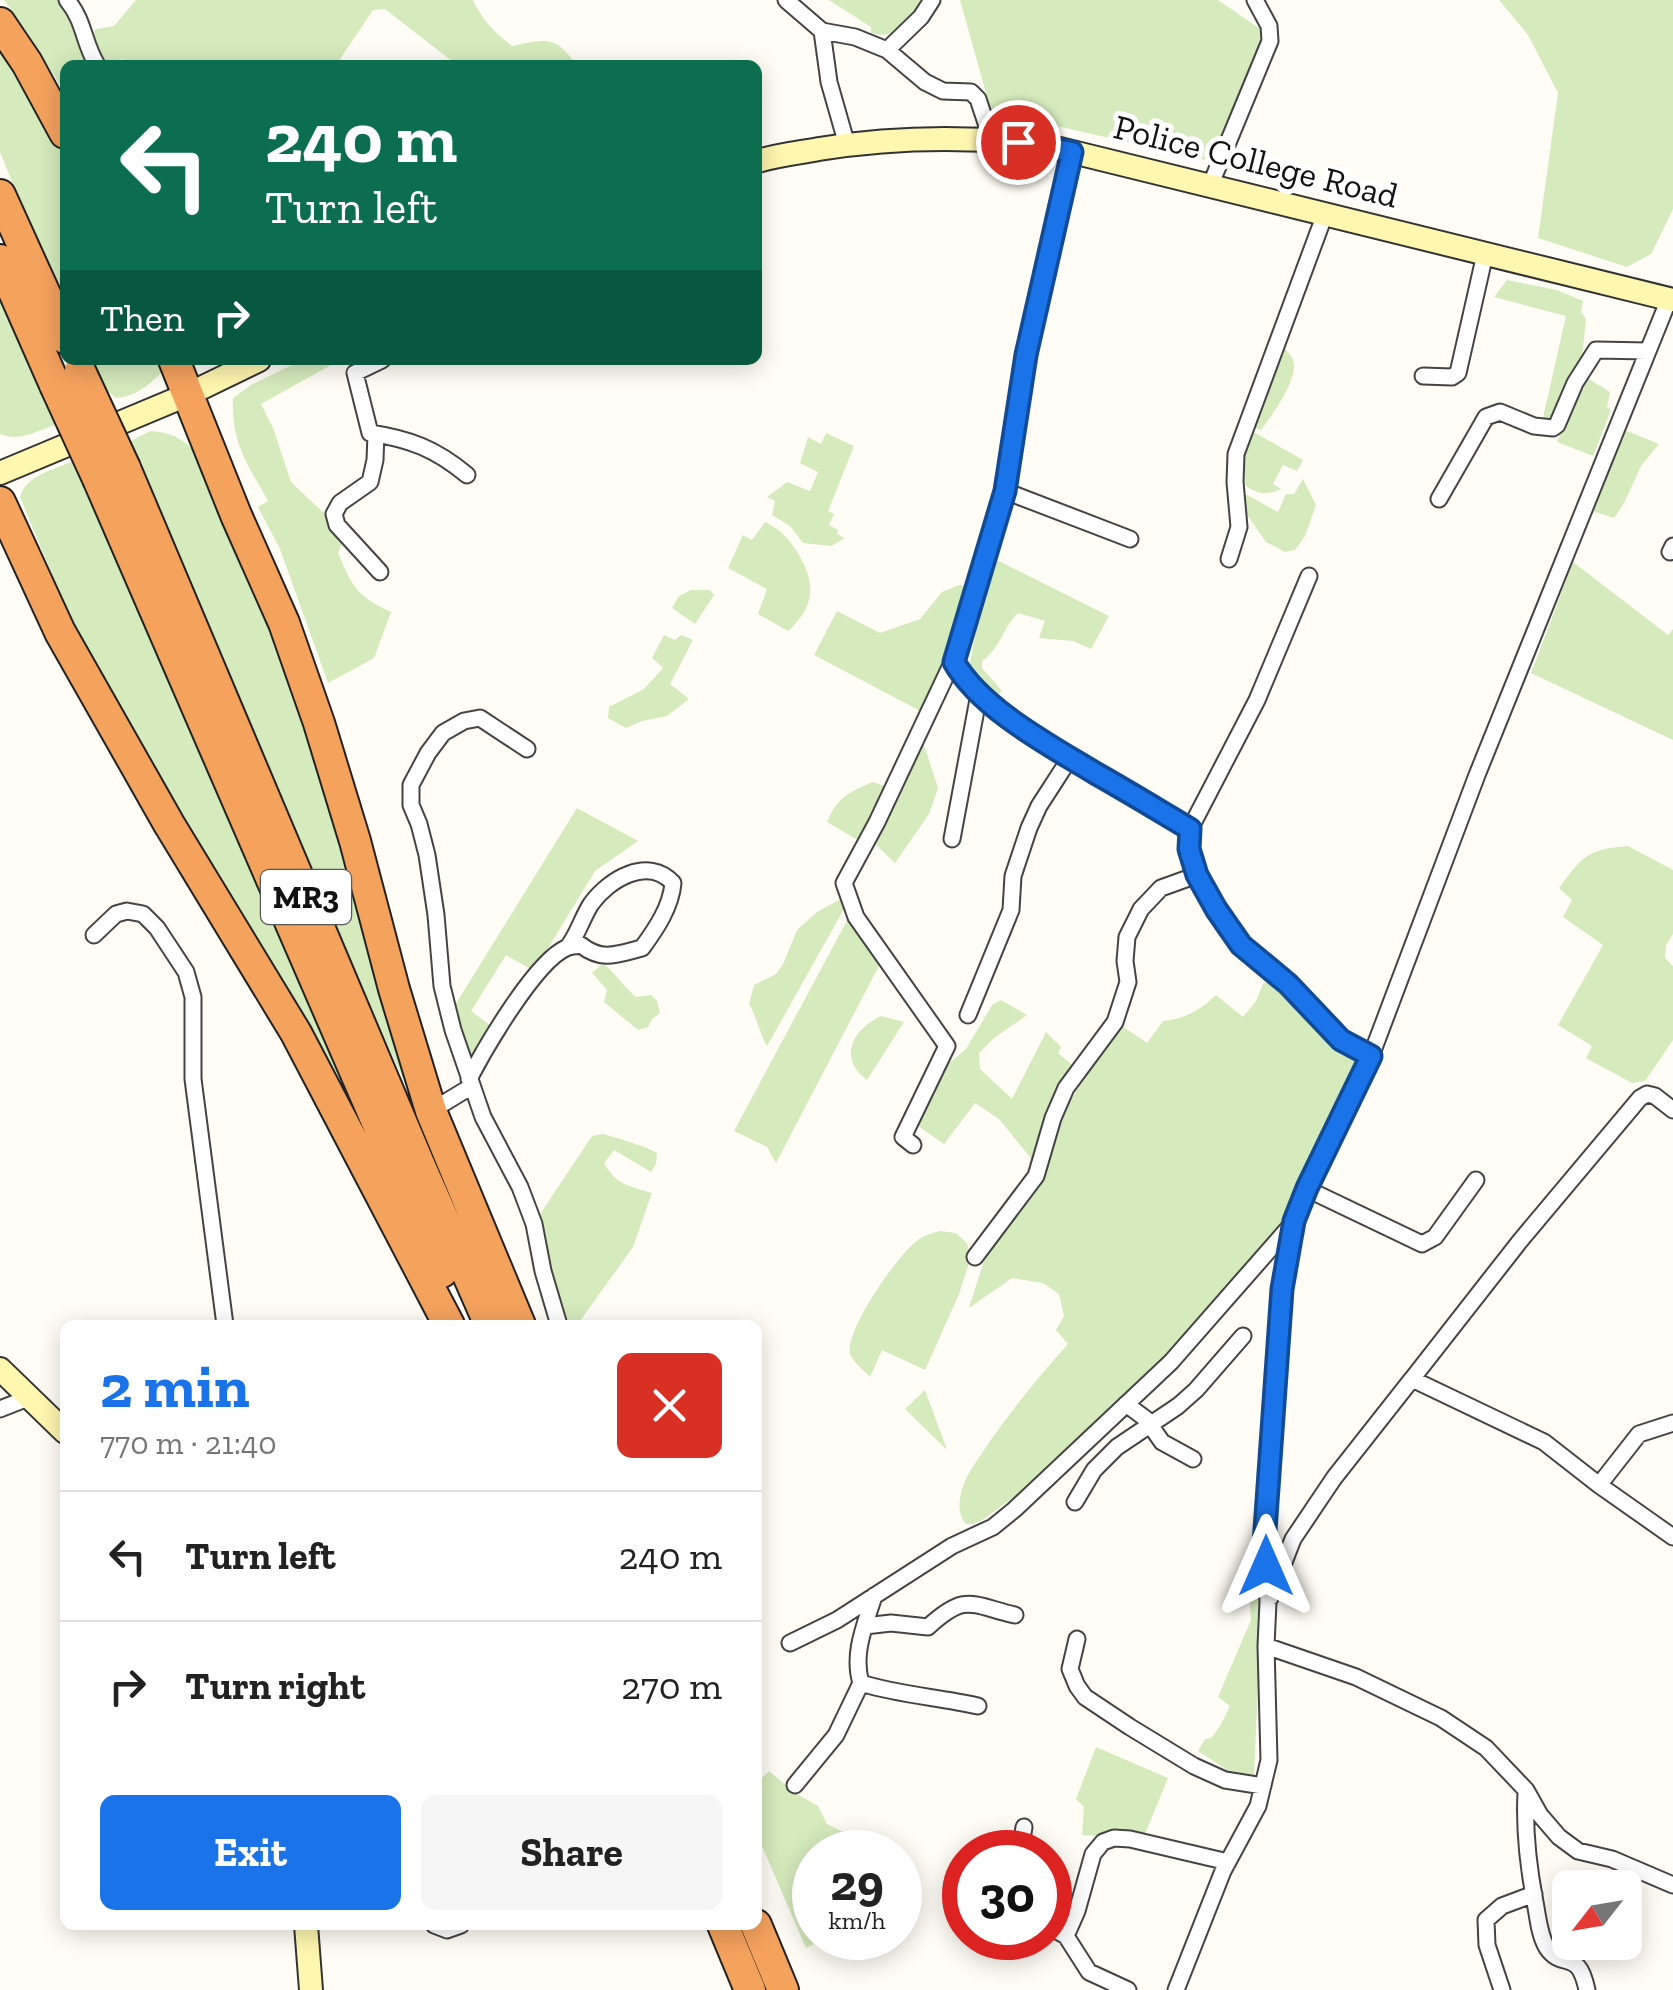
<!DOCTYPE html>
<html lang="en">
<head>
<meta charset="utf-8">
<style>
	:root { --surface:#fff; --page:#f6f6f6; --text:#222; --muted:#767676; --line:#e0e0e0; --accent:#1a73e8 }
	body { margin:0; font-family:"Zilla Slab",serif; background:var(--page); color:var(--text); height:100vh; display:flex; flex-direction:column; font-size:38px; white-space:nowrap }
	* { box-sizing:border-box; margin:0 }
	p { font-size:32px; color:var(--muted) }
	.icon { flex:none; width:55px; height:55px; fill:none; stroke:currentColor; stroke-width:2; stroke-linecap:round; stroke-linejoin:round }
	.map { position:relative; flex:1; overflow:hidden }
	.panel { position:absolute; left:60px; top:1320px; width:702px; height:610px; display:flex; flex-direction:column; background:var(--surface); border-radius:15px; box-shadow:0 5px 25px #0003 }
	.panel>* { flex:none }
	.guide { position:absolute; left:60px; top:60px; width:702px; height:305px; border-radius:15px; box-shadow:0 5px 25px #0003; background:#0b6e4f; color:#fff; overflow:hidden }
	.needle { width:65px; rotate:239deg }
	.buttons { position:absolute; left:1552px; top:1870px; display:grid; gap:20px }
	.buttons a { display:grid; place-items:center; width:90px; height:90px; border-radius:15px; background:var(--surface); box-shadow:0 5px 25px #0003; font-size:50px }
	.speed { position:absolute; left:792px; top:1830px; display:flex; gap:20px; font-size:50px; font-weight:700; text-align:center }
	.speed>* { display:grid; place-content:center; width:130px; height:130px; border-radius:50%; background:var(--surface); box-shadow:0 5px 25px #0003; line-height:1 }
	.speed small { font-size:25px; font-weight:400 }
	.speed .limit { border:15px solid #d22; background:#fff; color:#111 }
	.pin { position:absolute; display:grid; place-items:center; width:85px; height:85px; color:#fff; margin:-42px; border:5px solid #fff; border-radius:50%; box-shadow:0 2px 10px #0007 }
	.me { position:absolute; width:110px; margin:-55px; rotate:0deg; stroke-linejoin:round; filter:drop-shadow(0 0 8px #0008) }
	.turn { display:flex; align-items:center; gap:35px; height:210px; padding:0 40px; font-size:45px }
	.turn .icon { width:130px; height:130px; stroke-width:2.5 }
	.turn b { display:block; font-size:70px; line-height:85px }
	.then { display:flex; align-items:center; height:95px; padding:0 40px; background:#0003; gap:20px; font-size:38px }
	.round { display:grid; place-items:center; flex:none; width:105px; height:105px; border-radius:15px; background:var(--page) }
	.summary { display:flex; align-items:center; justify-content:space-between; height:170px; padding:0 40px }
	h1 { font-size:60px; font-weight:700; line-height:75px; color:var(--accent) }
	.primary-button { display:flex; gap:20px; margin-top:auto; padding:20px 40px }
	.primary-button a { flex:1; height:115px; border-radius:15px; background:var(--accent); color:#fff; font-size:40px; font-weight:700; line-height:115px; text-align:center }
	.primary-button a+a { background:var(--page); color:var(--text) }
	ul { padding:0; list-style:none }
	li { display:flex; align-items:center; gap:30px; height:130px; padding:0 40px; border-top:2px solid var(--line) }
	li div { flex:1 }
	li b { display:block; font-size:38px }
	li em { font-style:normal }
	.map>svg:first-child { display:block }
	.green { fill:#d5ebbd }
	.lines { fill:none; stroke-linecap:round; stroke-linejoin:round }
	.street-casing { stroke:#444; stroke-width:19 }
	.secondary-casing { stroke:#333; stroke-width:26 }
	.highway-casing { stroke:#222; stroke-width:34 }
	.street { stroke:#fff; stroke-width:15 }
	.secondary { stroke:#fff6b0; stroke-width:22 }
	.highway { stroke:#f5a25d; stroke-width:30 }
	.highway-bridge-casing { stroke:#222; stroke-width:34; stroke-linecap:butt }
	.highway-bridge { stroke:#f5a25d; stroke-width:30 }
	.route-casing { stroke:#114b97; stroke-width:25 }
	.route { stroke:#1a73e8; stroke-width:18 }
	.labels { text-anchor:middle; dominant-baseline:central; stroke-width:10; stroke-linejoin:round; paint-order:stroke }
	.shield { fill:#fff; stroke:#585858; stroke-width:2.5 }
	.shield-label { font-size:32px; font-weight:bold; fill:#111 }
	.street-label { font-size:35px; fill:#111; stroke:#fff }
</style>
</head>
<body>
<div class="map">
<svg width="1673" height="1990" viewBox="0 0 1673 1990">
	<rect width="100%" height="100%" fill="#fffdf5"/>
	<path class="green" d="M 4,0 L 63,0 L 91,65 L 65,65 L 65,93 L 27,32 Z
		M 136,0 L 473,0 C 482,20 495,33 512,46 C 548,39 554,35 577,65 L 457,65 L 385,9 L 373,10 L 336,65 L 137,65 L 122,59 L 109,65 L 102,65 L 94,52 L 92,33 L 96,29 L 114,26 Z
		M 829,0 L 924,0 C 909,20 899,41 871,33 L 871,27 Z
		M 960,0 L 1218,0 L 1259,28 L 1262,45 L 1210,161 L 991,111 Z
		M 1499,0 L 1673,0 L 1673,209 L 1651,254 L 1627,267 L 1538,238 L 1558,93 L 1528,35 Z
		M 0,46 L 42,113 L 65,156 L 65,311 L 0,152 Z
		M 1507,280 L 1557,290 L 1583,301 L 1581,312 L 1586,319 L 1581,367 L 1555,419 L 1542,422 L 1566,316 L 1494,297 Z
		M 0,286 L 57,424 C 38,431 19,442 0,434 Z
		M 1282,346 C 1286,350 1291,354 1293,360 C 1300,377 1271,417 1261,430 L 1252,426 Z
		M 87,360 L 161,360 L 161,373 C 147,387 136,396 116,398 L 96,381 Z
		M 302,360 L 329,360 L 331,365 L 261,404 L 273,428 L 291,482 L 329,518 L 343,541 L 338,553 C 353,588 356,595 391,612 L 374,658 L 328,683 L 280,549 L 258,507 L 268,501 C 247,463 231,443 233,398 L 251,385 Z
		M 1589,379 L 1610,392 L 1607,407 L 1611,410 L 1593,456 L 1557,442 L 1582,384 Z
		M 1250,430 L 1303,460 L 1297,471 L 1283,465 L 1273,484 L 1281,489 C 1267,496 1255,494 1244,484 L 1245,444 Z
		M 1625,430 L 1659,444 L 1641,466 L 1624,503 L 1614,518 L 1592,511 Z
		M 150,431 C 183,433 191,447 210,471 L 311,732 L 410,1094 L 355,974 L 127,443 Z
		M 826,433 L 854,446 L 828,511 L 834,514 L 829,525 L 838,530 L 837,534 L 845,538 L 831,546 L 803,543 L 790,526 L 772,515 L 775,501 L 767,497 L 787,482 L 810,491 L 818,472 L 800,463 L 808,437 L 821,444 Z
		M 73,461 L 357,1108 L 352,1112 L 83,649 L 20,497 C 26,475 54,470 73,461 Z
		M 1303,479 L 1316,505 L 1305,536 L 1295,550 L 1285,552 L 1266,542 L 1243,509 L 1240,491 L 1278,512 L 1286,494 L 1294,494 Z
		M 765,522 C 782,530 791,541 800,557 C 817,587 813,608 788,631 L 758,614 L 767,589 L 728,568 L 743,535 L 752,540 Z
		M 993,558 L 1109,616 L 1091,649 L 1073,641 L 1039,638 L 1045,621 L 1018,613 C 1001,630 1002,646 982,661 L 982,668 L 1002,691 L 992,700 L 973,677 L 969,667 L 976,632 L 977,606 Z
		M 1573,562 L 1668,635 L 1673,629 L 1673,740 L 1531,673 Z
		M 959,585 L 972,587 L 964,619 L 926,714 L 814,655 L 837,611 L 880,633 L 920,619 L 942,592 Z
		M 691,590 L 710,590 L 714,595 L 695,624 L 672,608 L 679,596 Z
		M 664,635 L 675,640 L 681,635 L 693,640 L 670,684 L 689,699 L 667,716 L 642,721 L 626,728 L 608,718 L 609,707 L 644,689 L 663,668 L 652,658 Z
		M 924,745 L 938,788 L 929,814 L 895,863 L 874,843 L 908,767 Z
		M 873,782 L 887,787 L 861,842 L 827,822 C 837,797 849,792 873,782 Z
		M 577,808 L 638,841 L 595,871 L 534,971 L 506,955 L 471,1011 L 491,1026 L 470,1069 L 452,1010 Z
		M 1628,846 L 1673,870 L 1673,934 L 1666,945 L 1665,958 L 1673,966 L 1673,1040 L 1645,1081 L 1632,1083 L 1586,1058 L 1592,1046 L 1558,1025 L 1603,945 L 1563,917 L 1572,900 L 1559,888 C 1582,857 1587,849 1628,846 Z
		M 841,899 L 844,909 L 767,1046 C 759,1033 757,1017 749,1004 L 754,985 L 776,974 L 783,964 L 797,930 L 817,912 Z
		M 850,915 L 882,960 L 776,1163 L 767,1147 L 734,1131 Z
		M 603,963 C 616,974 623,986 636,997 L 651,995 L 657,1001 L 660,1013 L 652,1019 L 648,1027 L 638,1030 L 604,1002 L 607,990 L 592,973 Z
		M 1269,981 L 1278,984 L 1364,1058 L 1285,1224 L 1164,1361 L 1134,1390 L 1102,1417 L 1024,1490 L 982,1520 L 973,1524 L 966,1524 C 956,1513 959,1495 965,1481 C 971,1467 982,1454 990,1441 C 1014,1407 1040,1375 1068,1344 L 1056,1330 L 1064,1316 L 1059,1294 L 1043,1283 L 1012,1278 L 969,1308 L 988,1248 L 1058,1120 L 1119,1024 L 1147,1043 L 1163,1021 C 1185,1019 1200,1010 1216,995 L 1243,1017 L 1256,1001 L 1263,984 Z
		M 1001,1000 L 1027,1015 L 994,1038 L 979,1053 L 980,1069 L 1012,1099 L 1046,1032 L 1061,1047 L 1058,1053 L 1076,1068 L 1034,1162 L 999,1119 L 975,1103 L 944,1144 L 915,1124 L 940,1071 L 966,1049 L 992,1005 Z
		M 881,1016 L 904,1022 L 867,1080 C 837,1058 853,1029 881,1016 Z
		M 603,1134 C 617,1138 646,1146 657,1153 L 656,1164 L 651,1172 L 614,1150 L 604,1163 C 615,1184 631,1187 652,1193 L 633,1247 L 577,1325 L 565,1325 L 555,1302 L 538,1217 L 592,1136 Z
		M 940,1231 L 956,1233 L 967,1243 L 971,1257 L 959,1294 L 925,1370 L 882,1350 L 870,1377 C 864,1370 852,1362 850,1353 C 845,1330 899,1253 918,1240 C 924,1235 933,1233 940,1231 Z
		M 925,1390 L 947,1450 L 905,1409 Z
		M 1249,1591 L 1262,1591 L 1254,1777 L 1238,1777 L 1198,1751 L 1205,1739 L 1211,1738 L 1220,1726 L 1230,1706 L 1218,1697 L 1251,1620 Z
		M 1096,1747 L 1168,1778 L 1145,1834 C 1123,1827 1104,1838 1082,1835 L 1084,1807 L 1076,1799 Z
		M 769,1771 L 795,1793 L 818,1806 L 827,1824 L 841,1831 L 864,1836 L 854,1852 L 815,1852 L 815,1938 L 827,1938 L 806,1948 L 758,1837 L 758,1782 Z"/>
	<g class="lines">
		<g class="street-casing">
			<path id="street" d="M 67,0 C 85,22 83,42 97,65
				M 786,0 L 822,31 L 829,82 L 847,145
				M 822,31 L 855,37 L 887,50 L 921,17 L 932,0
				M 887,50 L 925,82 L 943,91 L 971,92 L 978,99 L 991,138
				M 1210,186 L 1270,41 L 1269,26 L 1255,0
				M 382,360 L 355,373 L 370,433 C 410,439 436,449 467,475
				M 1423,376 L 1452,377 L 1458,373 L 1485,254
				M 376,434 L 375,460 L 370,482 L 340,503 L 334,514 L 337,525 L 380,572
				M 1005,491 L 1130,539
				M 1439,499 L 1486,417 L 1500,412 L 1534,426 L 1553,428 L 1557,425 L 1575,383 L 1596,350 L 1648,351
				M 1670,552 L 1673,546
				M 1229,559 L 1239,527 L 1235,482 L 1236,454 L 1325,214
				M 954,662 C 981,709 1042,742 1088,769 C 1122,789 1156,809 1190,829 L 1189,849 L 1197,875 L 1216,909 L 1241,945 L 1288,985 L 1341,1040 L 1371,1056
				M 527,749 L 480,718 L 464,721 L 443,733 L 428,753 L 411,785 L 411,805 L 419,824 L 427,855 L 436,915 L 442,986 L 453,1030 L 483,1117 L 520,1187 L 534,1224 L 543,1271 L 559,1325
				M 1190,829 L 1257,700 L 1309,576
				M 952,839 L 979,694
				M 94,935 L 116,914 L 127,911 L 143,914 L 157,928 L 186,972 L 193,997 L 193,1079 L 225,1325
				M 968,1015 L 1011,910 L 1013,876 L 1029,828 L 1039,806 L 1070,758
				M 469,1079 C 485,1048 535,962 566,948 C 570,946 577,946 581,945 C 602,962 618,954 642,948 C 656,929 671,907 673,883 C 648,856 609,879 591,904 C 582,918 579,932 568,947
				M 431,1111 L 472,1086
				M 913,1145 L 903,1137 L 947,1046 L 856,917 L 844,883 L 877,822 L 959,648 L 1005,491 L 1026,355 L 1071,152
				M 1307,1189 L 1422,1244 L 1435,1237 L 1476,1180
				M 975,1257 L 1036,1176 L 1053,1118 L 1066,1088 L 1115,1022 L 1128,982 L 1125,961 L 1127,937 L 1141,909 L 1161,888 L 1197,875
				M 1412,1379 L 1520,1241 L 1640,1098 L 1647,1094 L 1655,1096 L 1673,1110
				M 1126,1404 L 1146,1419 L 1162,1442 L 1193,1459
				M 0,1409 L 28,1398
				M 1599,1485 L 1673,1537
				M 1075,1502 L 1094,1470 L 1117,1447 L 1178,1406 L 1196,1390 L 1243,1336
				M 874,1596 C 865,1625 852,1654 861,1683 C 899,1695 939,1697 978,1706
				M 1270,1598 L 1293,1539 L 1334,1478 L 1412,1379 L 1544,1442 L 1599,1485 L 1639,1434 L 1673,1423
				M 865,1626 L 891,1623 L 928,1627 C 966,1592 971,1605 1015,1615
				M 1077,1639 L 1070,1669 L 1077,1686 L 1085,1697 L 1130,1727 L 1194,1766 L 1225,1780 L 1263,1786
				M 790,1643 L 837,1620 L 952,1546 L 993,1527 L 1015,1509 L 1171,1362 L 1292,1224
				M 1266,1646 L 1356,1677 L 1441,1718 L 1486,1748 L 1526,1790 L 1540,1815 L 1559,1837 L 1578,1851 L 1612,1859 L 1673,1885
				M 795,1785 L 836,1735 L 861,1683
				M 1526,1793 C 1524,1830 1528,1865 1535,1902 C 1538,1917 1539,1935 1547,1948 C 1563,1971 1578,1947 1587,1990
				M 1020,1852 L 1024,1827
				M 434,1925 L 447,1930 L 461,1925
				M 1050,1927 L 1066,1936 L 1089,1972 L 1128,1990
				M 1066,1936 L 1077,1911 L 1093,1854 L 1103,1842 L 1114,1838 L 1130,1839 L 1228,1862
				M 1176,1990 L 1223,1871 L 1258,1806 L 1269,1760 L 1266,1646 L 1268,1602 L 1264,1544 L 1282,1289 L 1294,1221 L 1307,1189 L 1371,1056 L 1477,775 L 1669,299
				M 1502,1990 L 1487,1945 L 1486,1920 L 1502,1906 L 1534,1894"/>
		</g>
		<g class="secondary-casing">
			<path id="secondary" d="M 758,161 C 777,155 798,153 819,149 C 894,137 969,136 1044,145 L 1673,300
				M 0,473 L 189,394 L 259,360
				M 0,1369 L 65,1432
				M 306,1925 L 311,1990"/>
		</g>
		<g class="highway-casing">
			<path id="highway" d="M 0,23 L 27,63 L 65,133
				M 0,195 L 65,338
				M 0,260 L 55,385
				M 174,360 L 236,515 L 284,623 L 319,723 L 355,841 L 394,989 L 431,1111 L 520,1325
				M 125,468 L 420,1166 L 490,1325
				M 99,481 L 442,1272
				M 0,502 L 60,632 L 169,824 L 296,1033 L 449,1325
				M 723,1925 L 750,1990
				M 756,1925 L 783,1990"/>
		</g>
		<use href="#street" class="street"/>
		<use href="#secondary" class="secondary"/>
		<use href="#highway" class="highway"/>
		<g class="highway-bridge-casing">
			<path id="highway-bridge" d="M 80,371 L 125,468
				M 55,385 L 99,481"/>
		</g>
		<use href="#highway-bridge" class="highway-bridge"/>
	</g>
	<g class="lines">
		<g class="route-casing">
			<path id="route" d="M 1018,142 L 1072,152 L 1026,355 L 1005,491 L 954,662 C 981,709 1049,745 1095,773 C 1127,791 1158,810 1190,829 L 1189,849 L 1197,875 L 1216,909 L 1241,945 L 1288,984 L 1341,1040 L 1371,1056 L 1307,1188 L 1294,1221 L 1282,1289 L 1264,1544 L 1266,1566"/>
		</g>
		<use href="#route" class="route"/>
	</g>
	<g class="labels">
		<rect class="shield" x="261" y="870" width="90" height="54" rx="8"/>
		<g class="shield-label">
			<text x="306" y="897">MR3</text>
		</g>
		<g class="street-label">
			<text transform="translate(1256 161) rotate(14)">Police College Road</text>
		</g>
	</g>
</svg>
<div class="buttons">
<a><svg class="needle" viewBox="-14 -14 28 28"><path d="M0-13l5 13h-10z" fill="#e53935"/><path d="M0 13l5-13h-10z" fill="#767676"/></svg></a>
</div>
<div class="speed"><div>29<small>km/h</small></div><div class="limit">30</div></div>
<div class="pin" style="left:1018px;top:142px;background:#d93025"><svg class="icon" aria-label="arrive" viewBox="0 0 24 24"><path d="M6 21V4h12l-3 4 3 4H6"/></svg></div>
<svg class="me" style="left:1266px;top:1566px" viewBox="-20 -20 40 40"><path d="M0-17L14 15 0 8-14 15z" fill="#1a73e8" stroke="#fff" stroke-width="4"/></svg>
<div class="guide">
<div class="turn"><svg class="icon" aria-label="left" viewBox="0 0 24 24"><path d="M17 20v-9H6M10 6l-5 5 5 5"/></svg><div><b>240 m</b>Turn left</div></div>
<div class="then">Then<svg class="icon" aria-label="right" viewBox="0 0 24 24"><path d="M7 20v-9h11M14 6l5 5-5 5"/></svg></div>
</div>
<section class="panel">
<div class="summary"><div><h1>2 min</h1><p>770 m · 21:40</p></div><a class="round" style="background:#d93025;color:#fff"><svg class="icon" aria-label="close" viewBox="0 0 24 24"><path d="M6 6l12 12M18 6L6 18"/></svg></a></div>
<ul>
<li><svg class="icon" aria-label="left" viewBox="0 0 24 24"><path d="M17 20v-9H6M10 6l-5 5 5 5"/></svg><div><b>Turn left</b></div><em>240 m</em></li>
<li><svg class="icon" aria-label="right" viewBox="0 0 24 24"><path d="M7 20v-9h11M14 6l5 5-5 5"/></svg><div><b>Turn right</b></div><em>270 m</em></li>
</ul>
<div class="primary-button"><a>Exit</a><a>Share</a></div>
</section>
</div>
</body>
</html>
